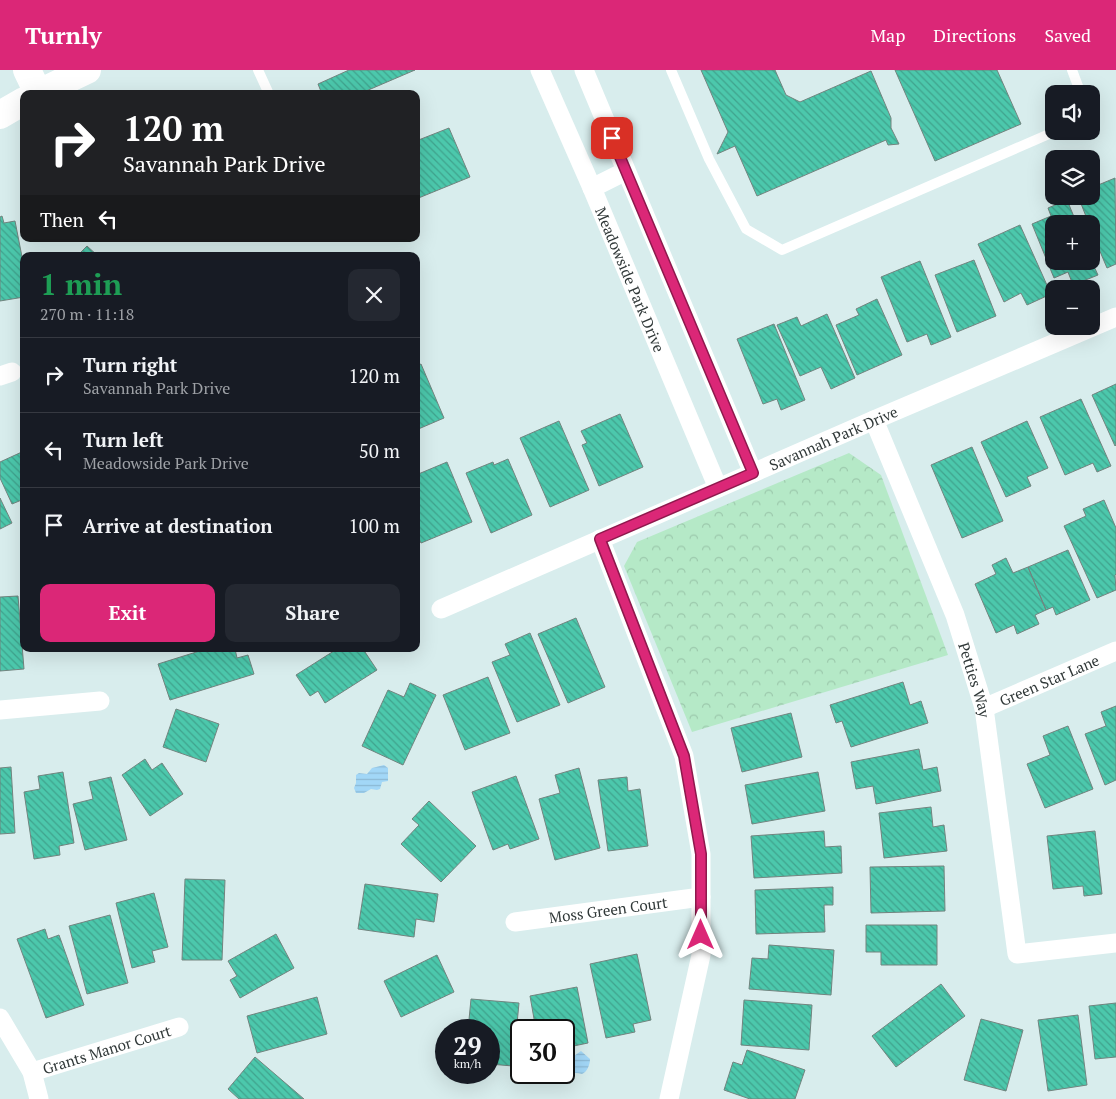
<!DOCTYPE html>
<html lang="en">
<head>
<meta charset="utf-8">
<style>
	:root { --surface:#171b24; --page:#242831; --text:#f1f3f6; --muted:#9ea1a6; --line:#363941; --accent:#db2777 }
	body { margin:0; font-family:"PT Serif",serif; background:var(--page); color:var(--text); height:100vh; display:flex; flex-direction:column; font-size:19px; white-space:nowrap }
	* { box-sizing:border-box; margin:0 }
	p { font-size:16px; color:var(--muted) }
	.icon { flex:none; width:28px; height:28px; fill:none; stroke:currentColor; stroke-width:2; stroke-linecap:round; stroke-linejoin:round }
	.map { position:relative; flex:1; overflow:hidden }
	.sheet { position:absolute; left:20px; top:182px; width:400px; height:400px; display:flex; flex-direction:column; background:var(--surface); border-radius:10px; box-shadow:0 5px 20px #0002 }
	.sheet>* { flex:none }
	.banner { position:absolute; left:20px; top:20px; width:400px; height:152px; border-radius:10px; box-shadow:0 5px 20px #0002; background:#202124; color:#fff; overflow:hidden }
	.tools { position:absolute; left:1045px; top:15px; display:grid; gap:10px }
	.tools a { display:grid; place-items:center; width:55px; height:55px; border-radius:10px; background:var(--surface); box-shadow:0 5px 20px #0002; font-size:25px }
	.speed { position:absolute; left:435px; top:949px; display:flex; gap:10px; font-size:25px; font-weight:700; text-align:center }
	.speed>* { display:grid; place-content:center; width:65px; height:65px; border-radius:50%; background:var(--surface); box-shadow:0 5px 20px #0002; line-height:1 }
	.speed small { font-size:12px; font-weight:400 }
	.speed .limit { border:2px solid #111; border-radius:8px; background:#fff; color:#111 }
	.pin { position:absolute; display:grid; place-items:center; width:42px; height:42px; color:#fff; margin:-21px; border-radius:10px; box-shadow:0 2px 8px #0006 }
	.me { position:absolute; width:55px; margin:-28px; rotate:0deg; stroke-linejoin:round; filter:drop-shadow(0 0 4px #0008) }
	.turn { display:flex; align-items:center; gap:18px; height:105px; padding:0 20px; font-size:22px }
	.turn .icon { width:65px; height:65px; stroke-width:2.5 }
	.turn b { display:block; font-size:35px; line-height:42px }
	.then { display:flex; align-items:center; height:48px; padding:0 20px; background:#0003; gap:10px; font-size:19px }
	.round { display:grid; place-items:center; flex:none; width:52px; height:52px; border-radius:10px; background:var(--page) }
	.overview { display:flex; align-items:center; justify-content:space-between; height:85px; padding:0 20px }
	h1 { font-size:30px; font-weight:700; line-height:38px; color:#1e9e55 }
	.primary-button { display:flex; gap:10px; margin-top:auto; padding:10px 20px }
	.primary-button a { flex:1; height:58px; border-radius:10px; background:var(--accent); color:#fff; font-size:20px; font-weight:700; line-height:58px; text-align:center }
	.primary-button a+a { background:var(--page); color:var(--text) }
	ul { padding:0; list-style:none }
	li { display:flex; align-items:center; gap:15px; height:75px; padding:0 20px; border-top:1px solid var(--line) }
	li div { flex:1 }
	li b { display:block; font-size:19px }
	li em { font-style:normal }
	header { display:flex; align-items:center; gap:30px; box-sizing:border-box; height:70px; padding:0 25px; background:var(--accent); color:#fff }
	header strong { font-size:24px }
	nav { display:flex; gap:28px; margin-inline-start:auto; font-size:18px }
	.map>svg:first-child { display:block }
	.park { fill:url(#park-crowns) }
	.water { fill:url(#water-rules) }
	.building { fill:url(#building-back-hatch); stroke:#72847f }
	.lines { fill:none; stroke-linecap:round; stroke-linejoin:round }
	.lane { stroke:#fff; stroke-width:10 }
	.street { stroke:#fff; stroke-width:19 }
	.secondary { stroke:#fff; stroke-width:28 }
	.route-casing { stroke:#8e194d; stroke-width:12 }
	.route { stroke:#db2777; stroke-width:9 }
	.labels { text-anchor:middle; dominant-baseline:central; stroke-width:4.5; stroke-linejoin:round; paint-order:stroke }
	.street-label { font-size:15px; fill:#303838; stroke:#fff }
</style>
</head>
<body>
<header>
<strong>Turnly</strong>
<nav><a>Map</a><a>Directions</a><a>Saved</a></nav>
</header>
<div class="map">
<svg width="1116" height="1029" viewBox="0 0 1116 1029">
	<defs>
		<pattern id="park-crowns" width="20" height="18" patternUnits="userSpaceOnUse" patternTransform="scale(1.25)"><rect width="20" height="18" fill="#b5e9c7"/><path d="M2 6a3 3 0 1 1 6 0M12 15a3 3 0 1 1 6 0" fill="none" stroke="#9cc9ac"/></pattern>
		<pattern id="water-rules" width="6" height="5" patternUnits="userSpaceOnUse" patternTransform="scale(1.25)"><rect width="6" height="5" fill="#a2d7f7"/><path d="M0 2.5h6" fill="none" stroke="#8cb9d4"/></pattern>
		<pattern id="building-back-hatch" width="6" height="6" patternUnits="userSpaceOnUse" patternTransform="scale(1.25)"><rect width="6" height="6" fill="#4cc8ac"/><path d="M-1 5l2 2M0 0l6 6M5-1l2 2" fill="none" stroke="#40a38d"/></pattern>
	</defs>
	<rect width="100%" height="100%" fill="#d8eded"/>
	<path class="park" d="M 849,383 L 881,405 L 948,585 L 692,662 L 624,496 L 637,472 Z"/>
	<path class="water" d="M 384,695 L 388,698 L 388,711 L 382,712 L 380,719 L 377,720 L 371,719 L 364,723 L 356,723 L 354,718 L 356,713 L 356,705 L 359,703 L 367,704 L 372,698 Z
		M 581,981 L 590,989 C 590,995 587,1002 582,1004 C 573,1001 566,1006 558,1004 L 564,1002 L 564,987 L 574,986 Z"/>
	<path class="building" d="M 349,0 L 415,0 L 359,24 L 322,24 L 318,14 Z
		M 701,0 L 775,0 L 786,25 L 800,32 L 871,1 L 891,48 L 891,58 L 899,74 L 888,75 L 886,70 L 757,126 L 735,76 L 717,84 L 728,62 Z
		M 895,0 L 997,0 L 1021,54 L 935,91 Z
		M 449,58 L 470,107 L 416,129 L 416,71 Z
		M 1115,108 L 1116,194 L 1107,198 L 1091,160 L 1091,154 L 1089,154 L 1078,126 L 1091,126 L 1091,118 Z
		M 1067,130 L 1077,154 L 1054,154 L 1054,191 L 1091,191 L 1091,190 L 1098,205 L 1073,215 L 1068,202 L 1054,208 L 1032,154 L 1051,146 L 1048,138 Z
		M 2,146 L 4,153 L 15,151 L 24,197 L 24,227 L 0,231 L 0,147 Z
		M 1020,155 L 1051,224 L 1027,235 L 1021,223 L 1004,232 L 978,174 Z
		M 87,176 L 98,186 L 77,186 Z
		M 974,190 L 996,246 L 957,262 L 935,205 Z
		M 920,191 L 951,267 L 931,275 L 927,264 L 907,272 L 881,207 Z
		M 877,229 L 902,285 L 857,305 L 836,255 L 859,245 L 856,239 Z
		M 827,244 L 855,308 L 831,319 L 821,297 L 800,306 L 777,255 L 797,247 L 801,256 Z
		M 774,254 L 805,330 L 781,340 L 777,329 L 763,334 L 737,269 Z
		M 421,294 L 444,348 L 416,360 L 416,296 Z
		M 1116,314 L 1116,375 L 1115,376 L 1092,325 Z
		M 1081,329 L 1111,396 L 1097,402 L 1093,393 L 1065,405 L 1040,347 Z
		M 620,344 L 643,397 L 599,416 L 582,375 L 587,373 L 581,361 Z
		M 559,351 L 589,420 L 550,437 L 520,368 Z
		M 1027,351 L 1048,398 L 1027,407 L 1031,416 L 1006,427 L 981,372 Z
		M 972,377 L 1003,451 L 962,468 L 931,395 Z
		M 24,381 L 24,429 L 12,434 L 0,408 L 0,392 Z
		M 508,389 L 532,445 L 491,463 L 466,403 L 493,392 L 494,395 Z
		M 447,392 L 472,452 L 421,473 L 416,462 L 416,405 Z
		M 0,428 L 12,453 L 0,459 Z
		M 1104,430 L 1116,458 L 1116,504 L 1115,505 L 1116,520 L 1097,528 L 1064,456 L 1086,446 L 1083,439 Z
		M 1068,480 L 1090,530 L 1056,545 L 1053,537 L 1046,540 L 1028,497 Z
		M 1006,488 L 1013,503 L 1028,497 L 1046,540 L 1035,545 L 1039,554 L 1017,564 L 1014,555 L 996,563 L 975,514 L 996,504 L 992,495 Z
		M 18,526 L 24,599 L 0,601 L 0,527 Z
		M 576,548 L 605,617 L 568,633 L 538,564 Z
		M 530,563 L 560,635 L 517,652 L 492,592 L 510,585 L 505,574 Z
		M 206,579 L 235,579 L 237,588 L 248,585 L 254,604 L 170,630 L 158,594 Z
		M 337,579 L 363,579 L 377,600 L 325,633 L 318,621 L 310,626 L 296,605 Z
		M 488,607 L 510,663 L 465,680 L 443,625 Z
		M 903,612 L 910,635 L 921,631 L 928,653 L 851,677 L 842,651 L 836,653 L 830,635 Z
		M 410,613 L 436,625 L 403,695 L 362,676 L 388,620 L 404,627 Z
		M 1116,636 L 1116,710 L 1105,715 L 1085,664 L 1106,656 L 1101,642 Z
		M 176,639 L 219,654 L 206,692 L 163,677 Z
		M 791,643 L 802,687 L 742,702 L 731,658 Z
		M 1068,656 L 1093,719 L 1045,738 L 1027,694 L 1050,685 L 1043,666 Z
		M 919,679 L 923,700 L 937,697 L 941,721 L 876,734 L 873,716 L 856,719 L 851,692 Z
		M 145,689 L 152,700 L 162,693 L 183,724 L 150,746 L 122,705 Z
		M 11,697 L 15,763 L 0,764 L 0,698 Z
		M 579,698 L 600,778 L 555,790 L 539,729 L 560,723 L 555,705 Z
		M 63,702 L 74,773 L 59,776 L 60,785 L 34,789 L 24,722 L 40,719 L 38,706 Z
		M 818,702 L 825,741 L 752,754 L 745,715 Z
		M 516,706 L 539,769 L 510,779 L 508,774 L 493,780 L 472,722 Z
		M 111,707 L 127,770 L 85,780 L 73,734 L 93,729 L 89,712 Z
		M 627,707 L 628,721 L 640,719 L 648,776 L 608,781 L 598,710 Z
		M 429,731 L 476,776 L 441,812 L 401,774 L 419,755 L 412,749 Z
		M 931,737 L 933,757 L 944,755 L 947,781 L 884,788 L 879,743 Z
		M 824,761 L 825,777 L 841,776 L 842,803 L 754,808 L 751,766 Z
		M 1095,761 L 1102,824 L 1084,826 L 1083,816 L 1053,819 L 1047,766 Z
		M 944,796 L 945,841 L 871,843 L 870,797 Z
		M 185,809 L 225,810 L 222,890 L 182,890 Z
		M 365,814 L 438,824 L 434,852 L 416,849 L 414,867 L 358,859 Z
		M 833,817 L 833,835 L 824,835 L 825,862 L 756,864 L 755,820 Z
		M 154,823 L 168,877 L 152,881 L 155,892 L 132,898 L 116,833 Z
		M 110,845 L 128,913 L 87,924 L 69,856 Z
		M 866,855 L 937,855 L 937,895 L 881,895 L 881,882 L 866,882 Z
		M 45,859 L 48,869 L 59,865 L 84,935 L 46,948 L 17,869 Z
		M 276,864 L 294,898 L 240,928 L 230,910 L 237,906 L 228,891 Z
		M 769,875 L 834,880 L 831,925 L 749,919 L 752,888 L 768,889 Z
		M 637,884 L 651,950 L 633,954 L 635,962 L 606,968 L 590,894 Z
		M 437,885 L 454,922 L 401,947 L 384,911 Z
		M 941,914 L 965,946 L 896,997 L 872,966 Z
		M 577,917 L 588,973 L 564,978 L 564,960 L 536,960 L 530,926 Z
		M 317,927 L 327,964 L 257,983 L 247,946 Z
		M 471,929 L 519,933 L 513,996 L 489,994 L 489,960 L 468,960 Z
		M 744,930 L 812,935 L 809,980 L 741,975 Z
		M 1116,933 L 1116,987 L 1095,989 L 1089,936 Z
		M 1078,945 L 1087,1015 L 1048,1021 L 1038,950 Z
		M 981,949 L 1023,960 L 1006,1021 L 964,1010 Z
		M 747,980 L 805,1000 L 795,1029 L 750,1029 L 724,1020 L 733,992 L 742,995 Z
		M 255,987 L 304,1029 L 239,1029 L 228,1019 Z"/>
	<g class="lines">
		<path class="lane" d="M 258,0 L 269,24
			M 671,0 L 709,89 L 746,159 L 782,180 L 1056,61
			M 1072,0 L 1081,24"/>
		<g class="street">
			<path id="s1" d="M 540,0 L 592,118 L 718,418"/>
			<path d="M 584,0 L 753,403"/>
			<path d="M 592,118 L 626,101"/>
			<path d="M 0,306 L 12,302"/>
			<path id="s2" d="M 874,350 L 955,545 L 984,638 L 1017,884 L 1116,873"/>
			<path d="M 600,469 L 684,686 L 701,784 L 701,885 L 669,1029"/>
			<path id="s3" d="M 441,539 L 874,350 L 1116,247"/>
			<path id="s4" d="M 984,638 L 1116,581"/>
			<path d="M 0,640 L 100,631"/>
			<path id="s5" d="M 515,852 L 701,827"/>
			<path d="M 0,948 L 32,1002 L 39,1029"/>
			<path id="s6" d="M 32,1002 L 179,957"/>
		</g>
		<path class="secondary" d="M 27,0 L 38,23
			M 37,24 L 87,0
			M 0,45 L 24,31"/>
	</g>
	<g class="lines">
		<g class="route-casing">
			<path id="route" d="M 612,68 L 753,403 L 600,469 L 684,686 L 701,784 L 701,865"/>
		</g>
		<use href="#route" class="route"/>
	</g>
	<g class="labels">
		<g class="street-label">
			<text stroke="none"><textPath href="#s1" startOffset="228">Meadowside Park Drive</textPath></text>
			<text stroke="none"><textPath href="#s3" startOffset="428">Savannah Park Drive</textPath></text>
			<text stroke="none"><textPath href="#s4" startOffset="71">Green Star Lane</textPath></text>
			<text stroke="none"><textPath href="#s2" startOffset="279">Petties Way</textPath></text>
			<text stroke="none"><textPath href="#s5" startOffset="94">Moss Green Court</textPath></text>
			<text stroke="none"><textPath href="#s6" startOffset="78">Grants Manor Court</textPath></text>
		</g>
	</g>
</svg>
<div class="tools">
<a><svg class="icon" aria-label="sound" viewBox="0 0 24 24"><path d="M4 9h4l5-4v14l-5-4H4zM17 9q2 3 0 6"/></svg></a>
<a><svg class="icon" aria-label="layers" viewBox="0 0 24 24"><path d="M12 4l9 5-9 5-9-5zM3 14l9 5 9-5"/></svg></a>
<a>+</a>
<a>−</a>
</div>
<div class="speed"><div>29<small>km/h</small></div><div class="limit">30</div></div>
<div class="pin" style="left:612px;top:68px;background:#d93025"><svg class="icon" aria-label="arrive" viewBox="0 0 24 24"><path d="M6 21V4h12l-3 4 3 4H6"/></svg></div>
<svg class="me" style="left:701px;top:865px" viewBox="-20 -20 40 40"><path d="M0-17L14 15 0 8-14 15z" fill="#db2777" stroke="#fff" stroke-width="4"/></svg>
<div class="banner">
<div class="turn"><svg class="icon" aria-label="right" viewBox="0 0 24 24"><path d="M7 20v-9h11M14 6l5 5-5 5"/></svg><div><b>120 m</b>Savannah Park Drive</div></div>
<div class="then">Then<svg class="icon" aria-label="left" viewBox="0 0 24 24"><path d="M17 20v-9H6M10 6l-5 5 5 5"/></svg></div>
</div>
<section class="sheet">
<div class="overview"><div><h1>1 min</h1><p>270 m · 11:18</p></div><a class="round"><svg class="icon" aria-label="close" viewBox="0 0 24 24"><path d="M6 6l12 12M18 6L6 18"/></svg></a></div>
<ul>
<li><svg class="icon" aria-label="right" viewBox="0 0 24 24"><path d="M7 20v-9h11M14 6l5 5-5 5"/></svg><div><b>Turn right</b><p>Savannah Park Drive</p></div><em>120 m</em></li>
<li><svg class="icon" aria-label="left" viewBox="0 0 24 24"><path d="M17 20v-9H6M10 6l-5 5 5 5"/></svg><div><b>Turn left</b><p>Meadowside Park Drive</p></div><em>50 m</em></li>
<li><svg class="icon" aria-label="arrive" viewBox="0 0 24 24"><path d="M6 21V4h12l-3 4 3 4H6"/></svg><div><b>Arrive at destination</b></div><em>100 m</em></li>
</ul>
<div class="primary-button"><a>Exit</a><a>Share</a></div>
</section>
</div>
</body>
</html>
